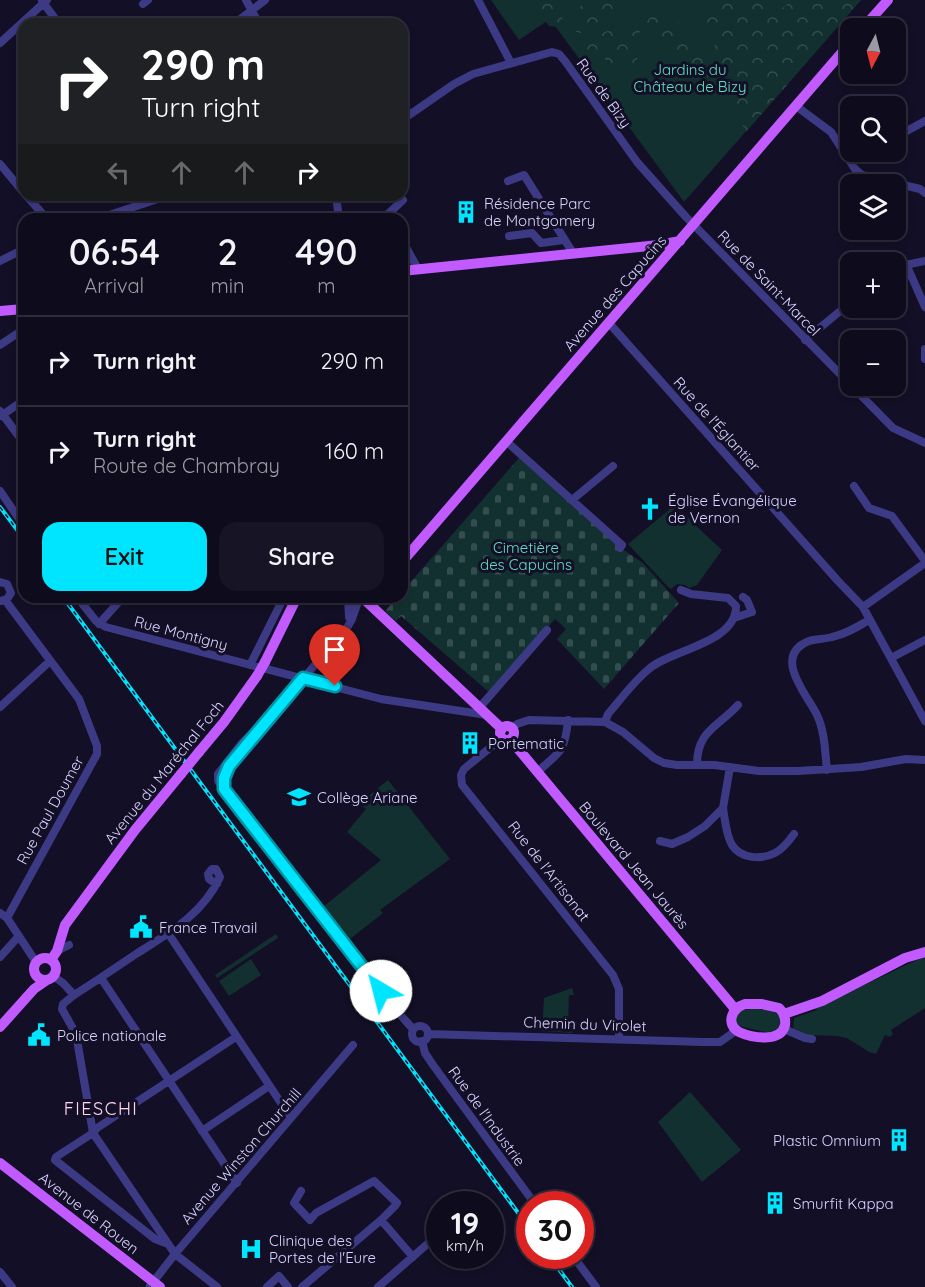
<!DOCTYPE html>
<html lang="en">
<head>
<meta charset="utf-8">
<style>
	:root { --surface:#0e0b1c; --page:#171425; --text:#f1f3f6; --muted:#9b9ba3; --line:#2e2b3b; --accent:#00e5ff }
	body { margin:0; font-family:Quicksand,sans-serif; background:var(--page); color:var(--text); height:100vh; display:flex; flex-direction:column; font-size:22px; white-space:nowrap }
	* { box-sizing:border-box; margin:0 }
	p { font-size:20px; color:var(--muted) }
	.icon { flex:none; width:33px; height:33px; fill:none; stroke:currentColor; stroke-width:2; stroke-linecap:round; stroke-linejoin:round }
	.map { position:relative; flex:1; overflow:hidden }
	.details { position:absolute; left:18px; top:213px; width:390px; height:390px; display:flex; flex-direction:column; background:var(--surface); border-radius:18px; box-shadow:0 3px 9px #0003,0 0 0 2px var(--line) }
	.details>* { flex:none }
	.banner { position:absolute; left:18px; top:18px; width:390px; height:183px; border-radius:18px; box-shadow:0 3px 9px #0003,0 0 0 2px var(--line); background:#202124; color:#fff; overflow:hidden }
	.needle { width:39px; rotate:187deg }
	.tools { position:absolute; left:840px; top:18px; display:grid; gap:12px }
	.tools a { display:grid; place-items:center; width:66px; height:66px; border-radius:12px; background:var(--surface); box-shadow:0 3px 9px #0003,0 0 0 2px var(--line); font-size:30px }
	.speed { position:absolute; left:426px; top:1191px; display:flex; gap:12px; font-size:30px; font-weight:700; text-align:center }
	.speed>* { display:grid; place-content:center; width:78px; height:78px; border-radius:50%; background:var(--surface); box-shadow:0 3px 9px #0003,0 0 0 2px var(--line); line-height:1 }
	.speed small { font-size:15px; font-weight:400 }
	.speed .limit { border:9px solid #d22; background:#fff; color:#111 }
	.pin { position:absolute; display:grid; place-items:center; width:51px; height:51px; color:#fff; margin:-62px -26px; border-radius:50% 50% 50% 0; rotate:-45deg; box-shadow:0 0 6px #0007 }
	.pin .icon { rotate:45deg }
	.me { position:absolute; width:66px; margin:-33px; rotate:323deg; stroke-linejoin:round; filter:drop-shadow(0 0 4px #0008) }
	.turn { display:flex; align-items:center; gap:21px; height:126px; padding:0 24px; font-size:27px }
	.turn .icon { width:78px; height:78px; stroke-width:2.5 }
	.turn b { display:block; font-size:42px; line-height:51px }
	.lanes { display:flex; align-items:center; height:57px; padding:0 24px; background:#0003; justify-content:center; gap:30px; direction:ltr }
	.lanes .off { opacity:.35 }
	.eta { display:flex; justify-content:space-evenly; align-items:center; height:102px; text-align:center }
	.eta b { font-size:36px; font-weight:600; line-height:42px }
	.cta { display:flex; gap:12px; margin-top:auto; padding:12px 24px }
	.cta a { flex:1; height:69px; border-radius:18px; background:var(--accent); color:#111; font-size:24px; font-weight:600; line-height:69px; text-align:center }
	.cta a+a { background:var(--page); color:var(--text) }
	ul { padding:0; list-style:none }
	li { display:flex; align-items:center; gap:18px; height:90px; padding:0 24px; border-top:2px solid var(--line) }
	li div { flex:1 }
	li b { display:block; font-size:22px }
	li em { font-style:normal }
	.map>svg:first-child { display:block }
	.green { fill:#12302f }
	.forest { fill:url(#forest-crowns) }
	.cemetery { fill:url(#cemetery-stones) }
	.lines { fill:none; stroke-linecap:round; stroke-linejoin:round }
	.minor { stroke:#3d3a85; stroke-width:8 }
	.major { stroke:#c25bff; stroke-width:10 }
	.rail-casing { stroke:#00e5ff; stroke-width:4 }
	.rail { stroke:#130f26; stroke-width:1.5; stroke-dasharray:4.5; stroke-linecap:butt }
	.major-bridge { stroke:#c25bff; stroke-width:10 }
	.route-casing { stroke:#0095a6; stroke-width:15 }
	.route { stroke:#00e5ff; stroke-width:10 }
	.labels { text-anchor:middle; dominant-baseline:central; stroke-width:6; stroke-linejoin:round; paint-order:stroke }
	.park-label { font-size:15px; fill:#5fe0c0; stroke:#130f26 }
	.street-label { font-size:15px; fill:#d9d4ff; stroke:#130f26 }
	.poi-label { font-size:15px; fill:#d9d4ff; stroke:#130f26; text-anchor:start }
	.quarter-label { font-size:18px; letter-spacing:1.5px; fill:#ffd6f0; stroke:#130f26 }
</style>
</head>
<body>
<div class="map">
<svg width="925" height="1287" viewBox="0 0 925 1287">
	<defs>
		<pattern id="forest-crowns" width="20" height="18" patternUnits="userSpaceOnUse" patternTransform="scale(1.5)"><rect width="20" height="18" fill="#12302f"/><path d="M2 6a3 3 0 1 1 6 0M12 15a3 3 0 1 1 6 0" fill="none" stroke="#344d4e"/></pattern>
		<pattern id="cemetery-stones" width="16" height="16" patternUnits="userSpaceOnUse" patternTransform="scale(1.5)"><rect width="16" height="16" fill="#12302f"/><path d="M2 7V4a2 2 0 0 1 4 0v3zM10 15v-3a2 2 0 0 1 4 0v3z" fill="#344d4e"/></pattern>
	</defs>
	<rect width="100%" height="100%" fill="#130f26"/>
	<path class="green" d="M 491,0 L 861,0 L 684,202 L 550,19 L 519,40 Z
		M 676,504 L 694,524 L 722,550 L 697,585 L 689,588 L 685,585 L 677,584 L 671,589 L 668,587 L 628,544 Z
		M 388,780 L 450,859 L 380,910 L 383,913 L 350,939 L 323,907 L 381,860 L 347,832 L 366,809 L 356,800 L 361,794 L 367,797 Z
		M 276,934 L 278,938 L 217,978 L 215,975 Z
		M 925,956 L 925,1008 L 891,1030 L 893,1034 L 890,1037 L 885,1035 L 876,1054 L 869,1052 L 847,1038 L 837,1036 L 808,1035 L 793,1031 L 794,1018 L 817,1010 L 816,1008 Z
		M 251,959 L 261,975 L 229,996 L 219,981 Z
		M 572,988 L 574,995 L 569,995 L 568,1027 L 574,1028 L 572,1033 L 542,1031 L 544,998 Z
		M 759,1008 L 774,1011 L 781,1018 L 779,1028 L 769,1033 L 739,1026 L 736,1023 L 736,1015 L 742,1010 Z
		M 690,1092 L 741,1150 L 702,1182 L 658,1122 Z"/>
	<path class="forest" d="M 512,0 L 563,0 L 567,4 L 559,27 L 549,26 L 543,18 Z
		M 601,0 L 612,0 L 613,14 L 611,19 L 580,33 L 572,30 C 571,5 580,5 601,0 Z
		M 721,0 L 773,0 L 781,9 L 793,0 L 861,0 L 746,132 L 741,123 L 743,113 L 730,96 L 651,30 L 641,30 C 630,45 642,63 636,79 L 619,67 L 605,80 L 603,79 L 600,72 L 605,66 L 605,56 L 599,53 L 585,57 L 581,53 L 581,41 L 637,20 L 646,22 L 657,11 L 672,23 L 679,22 C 691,32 698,45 708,56 L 714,56 L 715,41 L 709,31 L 705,12 L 719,6 Z"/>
	<path class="cemetery" d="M 519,458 L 615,541 L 618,546 L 643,563 L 679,603 L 604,689 L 557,639 L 566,629 L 555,619 L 490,693 L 401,616 L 396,621 L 385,611 L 398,597 L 402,597 L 402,592 Z"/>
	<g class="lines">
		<path class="minor" d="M 246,0 L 259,24
			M 478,0 L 511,63
			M 42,1 L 59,24
			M 143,4 L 148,0
			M 234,24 L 265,0
			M 0,43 L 47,0
			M 796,106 L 831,132 L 855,169 L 862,175 L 920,189 L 925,193
			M 402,120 L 454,84 L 473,74 L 552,52 L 559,54 L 565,61 L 637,162 L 686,217 L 893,428 L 925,443
			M 896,137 L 925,121
			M 851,163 L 870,152
			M 0,164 L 24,193
			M 508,181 L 524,175 L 573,253
			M 26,195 L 47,219
			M 336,195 L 339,219
			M 97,219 L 170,195
			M 391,219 L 388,214 L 403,200
			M 509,236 L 532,233 L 541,243 L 564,240
			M 402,240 L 418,269
			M 0,261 L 24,249
			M 906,264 L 925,307
			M 896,267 L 925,261
			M 609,323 L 838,581 L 863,607 L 925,721
			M 805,340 L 850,303
			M 0,345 L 24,329
			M 925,359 L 925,349
			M 0,411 L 24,443
			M 1,416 L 24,400
			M 507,442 L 622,545 L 620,548
			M 854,486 L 869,508 L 892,516 L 925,561
			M 0,491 L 24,526
			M 572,500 L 613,466
			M 0,582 L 7,584 L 11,593 L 7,599 L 1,601
			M 77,597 L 96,621 L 106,627 L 381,699 L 487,715
			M 348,597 L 349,617
			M 5,600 L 79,699 L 97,746 L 97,754 L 7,918
			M 863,607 L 925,563
			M 734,618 L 752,612 L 747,600 L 743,597
			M 99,624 L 123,597
			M 891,658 L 925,640
			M 250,665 L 284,597
			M 0,707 L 50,661
			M 480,707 L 547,630
			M 275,710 L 242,743 L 218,774 L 218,781 L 395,1009 L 413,1029
			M 274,712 L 347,628 L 352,619 L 359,599
			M 605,722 L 608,714 C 621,699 634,681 649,669 C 670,650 737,643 736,606 L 728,598 L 691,594 L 681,590
			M 512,729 L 517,724 L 529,720 L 605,722 L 623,732 L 654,758 L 664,763 L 677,765 L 714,765 L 759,771 L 798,771 L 861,767 L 906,759 L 925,760
			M 502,738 L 464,769 L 461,775 L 462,785 L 613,975 L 619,989 L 619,1039
			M 237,756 L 263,727
			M 697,764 C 697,731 718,727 738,705
			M 827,770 C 825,752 825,732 817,715 C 808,696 771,656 809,641 C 816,639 825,639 832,637 C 846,634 857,627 869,620
			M 537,772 C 560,752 565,752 568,720
			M 723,808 C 725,820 726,835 732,845 C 741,859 761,860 775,853 C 783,849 789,841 794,834
			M 660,841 L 672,844 L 688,837 L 705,826 L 723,808 L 730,767
			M 0,913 L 7,918 L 36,962
			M 168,933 L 291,1118
			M 57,951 L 69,945
			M 0,957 L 19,936
			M 53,976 L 63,983 L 74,995 C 95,982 115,968 136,954 C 169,933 203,914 220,877 L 216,869 L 212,869 L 208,874 L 209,879 L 217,884
			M 101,978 L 237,1183
			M 74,995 L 63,1004 L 62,1009 L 76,1034 L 93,1133 L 175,1254 L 217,1287
			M412 1034a8 8 0 1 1 16 0a8 8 0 1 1-16 0Z
			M 784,1029 L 805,1038 L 812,1039
			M 428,1034 L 703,1042 L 720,1042 L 737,1030
			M 422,1041 L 425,1053 L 433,1065 L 535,1204
			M 202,1131 L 269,1086
			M 301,1191 L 294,1203 L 310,1220 L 316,1213 L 374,1181 L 397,1203 L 395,1206 L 381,1220 L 302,1287
			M 381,1220 L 413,1257
			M 168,1244 L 155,1239 L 55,1160 L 56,1157 L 93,1133 L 97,1128 L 236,1037
			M 573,1256 L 596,1287
			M 0,1272 L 12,1287
			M 150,1286 L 175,1254 L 353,1045
			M 267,1287 L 279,1276 L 288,1287
			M 378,1287 L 432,1240"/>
		<path class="major" d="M 863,28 L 888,0
			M 402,271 L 659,245 L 680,241
			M 0,311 L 24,309
			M 402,562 L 850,43
			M 364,599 L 502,729
			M 265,662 L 297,597
			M500 733a7 7 0 1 1 14 0a7 7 0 1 1-14 0Z
			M 510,739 L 735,1009
			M 199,752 L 224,722 L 257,676
			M34 969a11 11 0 1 1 22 0a11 11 0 1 1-22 0Z
			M 51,960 L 57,951 L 65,925 L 135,830 L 181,774
			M 745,1004 L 762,1004 L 779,1008 C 784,1013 786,1018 785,1025 C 781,1043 752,1038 739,1032 C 725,1024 732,1008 745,1004 Z
			M 784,1014 L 822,1001 L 905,958 L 925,952
			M 0,1027 L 34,989 L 47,980
			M 0,1163 L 160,1287"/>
		<g class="rail-casing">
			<path id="rail" d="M 0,507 L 24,539
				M 63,597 L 530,1229
				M 549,1256 L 572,1287"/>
		</g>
		<use href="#rail" class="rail"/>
		<path class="major-bridge" d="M 257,676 L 265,662
			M 181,774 L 199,752"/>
	</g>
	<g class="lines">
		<g class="route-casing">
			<path id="route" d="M 335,686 L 303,678 L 229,766 L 224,778 L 224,789 L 381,991"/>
		</g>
		<use href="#route" class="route"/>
	</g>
	<defs>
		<g id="building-bare" transform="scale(1.8)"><path d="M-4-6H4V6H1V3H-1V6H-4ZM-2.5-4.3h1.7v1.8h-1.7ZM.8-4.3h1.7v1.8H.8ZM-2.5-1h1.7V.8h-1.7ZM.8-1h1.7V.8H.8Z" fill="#00e5ff" stroke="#130f26" stroke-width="2.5" paint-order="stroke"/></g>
		<g id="church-bare" transform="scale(1.8)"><path d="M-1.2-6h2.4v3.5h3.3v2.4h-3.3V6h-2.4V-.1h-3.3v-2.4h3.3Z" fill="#00e5ff" stroke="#130f26" stroke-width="2.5" paint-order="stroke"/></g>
		<g id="school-bare" transform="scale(1.8)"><path d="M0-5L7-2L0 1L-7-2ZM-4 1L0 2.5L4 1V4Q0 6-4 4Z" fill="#00e5ff" stroke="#130f26" stroke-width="2.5" paint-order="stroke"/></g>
		<g id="civic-bare" transform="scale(1.8)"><path d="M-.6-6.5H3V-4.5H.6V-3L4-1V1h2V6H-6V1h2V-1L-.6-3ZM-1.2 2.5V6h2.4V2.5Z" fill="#00e5ff" stroke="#130f26" stroke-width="2.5" paint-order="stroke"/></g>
		<g id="hospital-bare" transform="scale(1.8)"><path d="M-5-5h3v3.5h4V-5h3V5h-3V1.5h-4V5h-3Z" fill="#00e5ff" stroke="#130f26" stroke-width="2.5" paint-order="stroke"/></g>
	</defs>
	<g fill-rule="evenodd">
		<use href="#building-bare" x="466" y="212"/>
		<use href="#church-bare" x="650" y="509"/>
		<use href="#building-bare" x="470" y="743"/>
		<use href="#school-bare" x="299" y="797"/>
		<use href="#civic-bare" x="141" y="927"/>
		<use href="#civic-bare" x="39" y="1035"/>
		<use href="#building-bare" x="899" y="1140"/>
		<use href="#building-bare" x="775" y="1203"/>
		<use href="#hospital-bare" x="251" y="1249"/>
	</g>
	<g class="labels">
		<g class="park-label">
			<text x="690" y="69">Jardins du<tspan x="690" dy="17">Château de Bizy</tspan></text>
			<text x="526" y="547">Cimetière<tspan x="526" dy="17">des Capucins</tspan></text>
		</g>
		<g class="street-label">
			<text transform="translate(604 93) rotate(54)">Rue de Bizy</text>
			<text transform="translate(769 283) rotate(46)">Rue de Saint-Marcel</text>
			<text transform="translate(615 293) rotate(-49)">Avenue des Capucins</text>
			<text transform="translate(717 424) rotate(48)">Rue de l'Églantier</text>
			<text transform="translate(181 633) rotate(15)">Rue Montigny</text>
			<text transform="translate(164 772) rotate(-51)">Avenue du Maréchal Foch</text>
			<text transform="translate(50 810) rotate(-61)">Rue Paul Doumer</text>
			<text transform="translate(634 865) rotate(50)">Boulevard Jean Jaurès</text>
			<text transform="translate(549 871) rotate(52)">Rue de l'Artisanat</text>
			<text transform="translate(585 1024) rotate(2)">Chemin du Virolet</text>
			<text transform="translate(487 1116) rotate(54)">Rue de l'Industrie</text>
			<text transform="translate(241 1156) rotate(-49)">Avenue Winston Churchill</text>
			<text transform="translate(89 1213) rotate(38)">Avenue de Rouen</text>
		</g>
		<g class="poi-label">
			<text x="484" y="203">Résidence Parc<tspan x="484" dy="17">de Montgomery</tspan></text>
			<text x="668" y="500">Église Évangélique<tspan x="668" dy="17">de Vernon</tspan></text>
			<text x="488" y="743">Portematic</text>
			<text x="317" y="797">Collège Ariane</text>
			<text x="159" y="927">France Travail</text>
			<text x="57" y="1035">Police nationale</text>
			<text x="881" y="1140" text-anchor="end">Plastic Omnium</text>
			<text x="793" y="1203">Smurfit Kappa</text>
			<text x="269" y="1240">Clinique des<tspan x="269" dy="17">Portes de l'Eure</tspan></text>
		</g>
		<g class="quarter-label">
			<text x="101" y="1108">FIESCHI</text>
		</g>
	</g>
</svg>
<div class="tools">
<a><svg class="needle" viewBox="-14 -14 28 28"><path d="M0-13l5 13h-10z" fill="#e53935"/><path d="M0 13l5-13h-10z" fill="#9b9ba3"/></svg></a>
<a><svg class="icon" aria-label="search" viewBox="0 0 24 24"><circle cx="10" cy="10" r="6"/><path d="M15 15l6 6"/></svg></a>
<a><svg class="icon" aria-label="layers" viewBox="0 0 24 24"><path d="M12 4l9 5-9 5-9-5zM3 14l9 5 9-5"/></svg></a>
<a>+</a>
<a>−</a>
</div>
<div class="speed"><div>19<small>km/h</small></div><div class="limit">30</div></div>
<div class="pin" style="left:335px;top:686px;background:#d93025"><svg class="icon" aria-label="arrive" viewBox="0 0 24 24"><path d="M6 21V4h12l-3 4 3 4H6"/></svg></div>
<svg class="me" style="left:381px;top:991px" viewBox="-20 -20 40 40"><circle r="19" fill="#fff"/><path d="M0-13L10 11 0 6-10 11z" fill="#00e5ff"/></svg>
<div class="banner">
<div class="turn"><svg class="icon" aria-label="right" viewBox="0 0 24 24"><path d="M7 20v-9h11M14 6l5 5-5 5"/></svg><div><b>290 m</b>Turn right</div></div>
<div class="lanes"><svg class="icon off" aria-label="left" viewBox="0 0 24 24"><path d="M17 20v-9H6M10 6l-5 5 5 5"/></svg><svg class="icon off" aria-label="ahead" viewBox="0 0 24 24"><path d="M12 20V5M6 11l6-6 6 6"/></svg><svg class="icon off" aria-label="ahead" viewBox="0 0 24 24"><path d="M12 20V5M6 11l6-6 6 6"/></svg><svg class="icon" aria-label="right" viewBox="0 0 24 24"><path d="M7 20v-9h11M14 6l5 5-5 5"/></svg></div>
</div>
<section class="details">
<div class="eta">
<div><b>06:54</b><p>Arrival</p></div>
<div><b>2</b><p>min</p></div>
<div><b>490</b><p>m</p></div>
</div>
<ul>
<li><svg class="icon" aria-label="right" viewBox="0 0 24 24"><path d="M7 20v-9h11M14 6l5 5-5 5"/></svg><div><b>Turn right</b></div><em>290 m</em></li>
<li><svg class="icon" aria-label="right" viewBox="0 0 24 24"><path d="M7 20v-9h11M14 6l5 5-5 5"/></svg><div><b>Turn right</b><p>Route de Chambray</p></div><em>160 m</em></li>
</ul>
<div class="cta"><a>Exit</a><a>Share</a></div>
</section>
</div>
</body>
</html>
